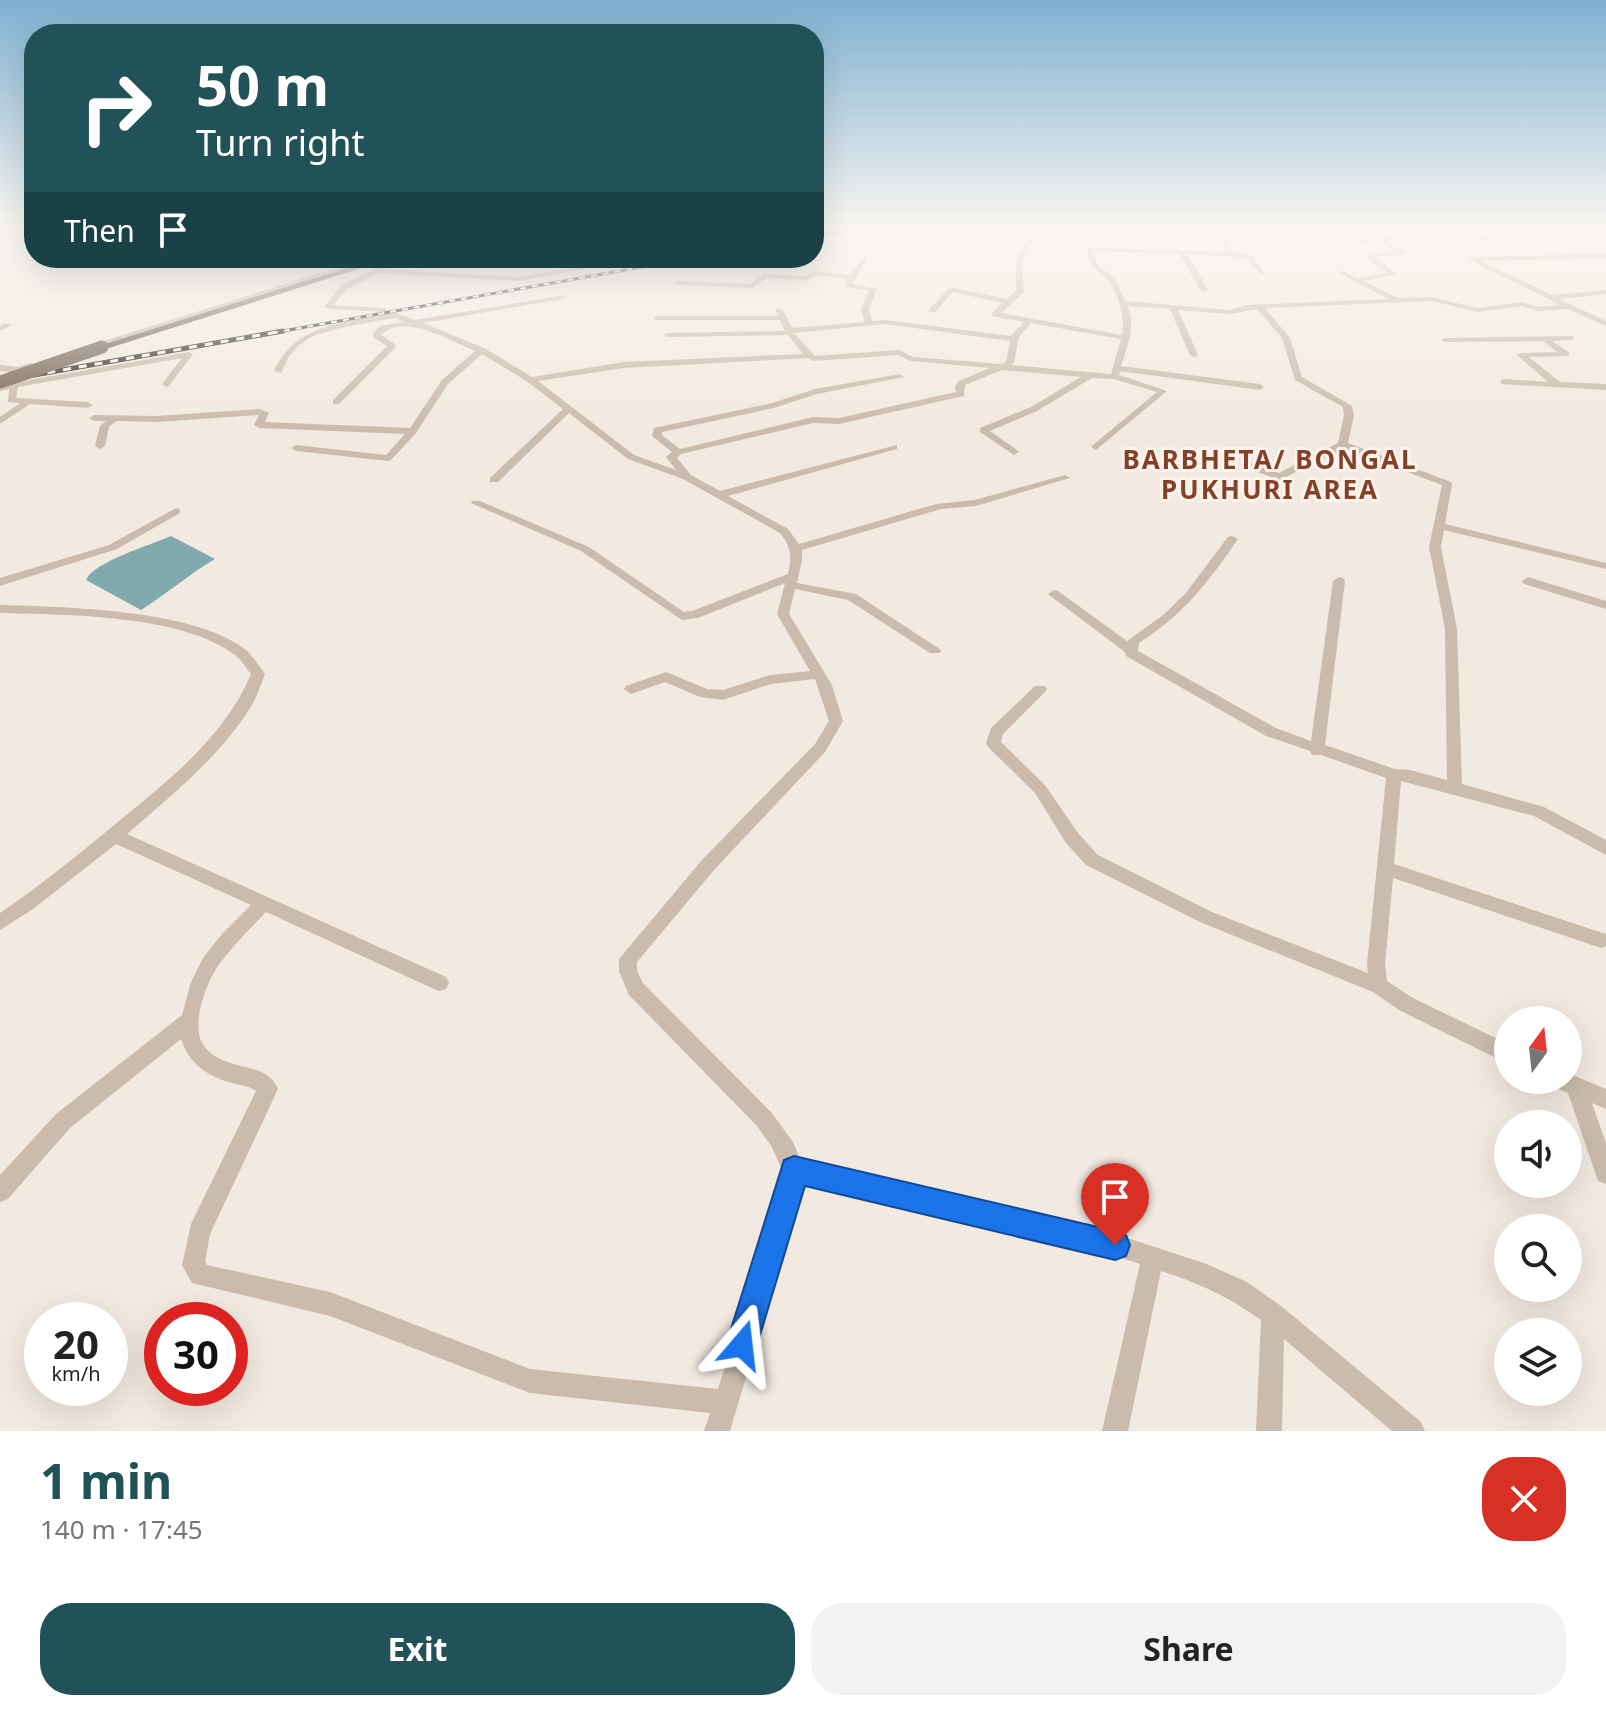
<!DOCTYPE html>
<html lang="en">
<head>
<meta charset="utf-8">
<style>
	:root { --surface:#fff; --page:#f2f2f2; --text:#222; --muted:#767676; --accent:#215258 }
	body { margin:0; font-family:"Noto Sans",sans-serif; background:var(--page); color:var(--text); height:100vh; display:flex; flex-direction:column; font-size:30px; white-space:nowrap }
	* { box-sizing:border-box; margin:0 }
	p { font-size:26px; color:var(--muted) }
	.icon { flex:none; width:44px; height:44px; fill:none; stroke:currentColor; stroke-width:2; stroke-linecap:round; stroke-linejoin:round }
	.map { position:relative; height:1431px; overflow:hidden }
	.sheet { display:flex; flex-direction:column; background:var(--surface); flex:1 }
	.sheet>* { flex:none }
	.banner { position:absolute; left:24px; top:24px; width:800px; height:244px; border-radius:32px; box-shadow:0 8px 32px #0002; background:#215258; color:#fff; overflow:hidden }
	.needle { width:52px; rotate:15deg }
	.buttons { position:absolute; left:1494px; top:1006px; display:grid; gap:16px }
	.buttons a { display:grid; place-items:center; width:88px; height:88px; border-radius:50%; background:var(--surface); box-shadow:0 8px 32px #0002; font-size:40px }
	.speed { position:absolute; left:24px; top:1302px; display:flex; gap:16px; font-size:40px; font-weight:700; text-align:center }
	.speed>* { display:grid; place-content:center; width:104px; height:104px; border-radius:50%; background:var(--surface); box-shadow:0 8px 32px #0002; line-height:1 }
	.speed small { font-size:20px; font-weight:400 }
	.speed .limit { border:12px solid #d22; background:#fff; color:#111 }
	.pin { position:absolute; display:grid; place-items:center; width:68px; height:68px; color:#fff; margin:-82px -34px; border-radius:50% 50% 50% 0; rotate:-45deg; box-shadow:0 0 8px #0007 }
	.pin .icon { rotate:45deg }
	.me { position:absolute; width:88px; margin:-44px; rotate:17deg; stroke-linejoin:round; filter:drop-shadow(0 0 6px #0008) }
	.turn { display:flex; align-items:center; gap:28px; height:168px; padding:0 40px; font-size:36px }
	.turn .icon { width:104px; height:104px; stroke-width:2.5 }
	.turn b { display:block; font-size:56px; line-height:68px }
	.then { display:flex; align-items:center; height:76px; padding:0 40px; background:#0003; gap:16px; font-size:30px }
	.round { display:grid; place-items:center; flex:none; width:84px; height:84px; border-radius:32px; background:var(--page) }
	.summary { display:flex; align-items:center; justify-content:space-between; height:136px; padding:0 40px }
	h1 { font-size:48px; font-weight:700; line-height:60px; color:var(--accent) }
	.primary-button { display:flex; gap:16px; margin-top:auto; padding:16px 40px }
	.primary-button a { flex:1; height:92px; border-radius:32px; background:var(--accent); color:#fff; font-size:32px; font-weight:700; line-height:92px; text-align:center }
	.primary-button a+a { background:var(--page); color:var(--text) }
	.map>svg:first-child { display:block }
	.water { fill:#80aaae }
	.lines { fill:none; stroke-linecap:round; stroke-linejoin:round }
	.minor { fill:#cabbac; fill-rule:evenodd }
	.primary { fill:#79675c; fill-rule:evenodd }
	.rail-far1-casing { stroke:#382f2a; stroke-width:3 }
	.rail-casing { stroke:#382f2a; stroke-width:5 }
	.rail-far1 { stroke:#faf4ec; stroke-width:2; stroke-dasharray:6; stroke-linecap:butt }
	.rail { stroke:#faf4ec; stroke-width:3; stroke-dasharray:8; stroke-linecap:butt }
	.primary-bridge { stroke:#79675c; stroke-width:13 }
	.route { fill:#1a73e8; stroke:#114b97; stroke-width:2 }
	.labels { text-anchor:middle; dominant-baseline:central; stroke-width:6; stroke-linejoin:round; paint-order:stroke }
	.far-district-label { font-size:26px; font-weight:bold; letter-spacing:2px; fill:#844127; stroke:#faf4ec }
</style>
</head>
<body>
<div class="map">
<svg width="1606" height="1431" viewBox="0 0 1606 1431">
	<rect width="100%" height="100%" fill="#f2eae0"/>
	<path class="water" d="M 171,536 L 215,559 C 188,575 168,593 141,610 L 86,580 C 93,562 151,545 171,536 Z"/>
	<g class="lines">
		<path class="minor" d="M 1032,229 L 1038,229 L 1022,262 L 1024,292 L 1001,313 L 1122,335 C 1126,320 1118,291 1107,279 C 1096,266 1088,268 1087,248 L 1225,252 L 1221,242 L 1227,237 L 1221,229 L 1227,229 L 1234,238 L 1227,243 L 1232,252 L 1252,255 L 1264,274 L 1260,274 L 1248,258 L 1187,254 L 1208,290 L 1204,292 L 1200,290 L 1180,254 L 1093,251 L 1097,264 L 1115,279 L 1125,301 L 1230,310 L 1247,305 L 1388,299 L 1338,272 L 1343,271 L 1357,278 L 1388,273 L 1365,256 L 1396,252 L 1379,242 L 1360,243 L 1332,229 L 1340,229 L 1363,240 L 1443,229 L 1459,229 L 1454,231 L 1485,236 L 1524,233 L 1606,230 L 1606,234 L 1524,236 L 1485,240 L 1463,238 L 1447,232 L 1386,241 L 1406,253 L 1374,257 L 1397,274 L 1364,281 L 1398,298 L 1431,297 L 1478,308 L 1522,302 L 1538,307 L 1560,305 L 1468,259 L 1471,257 L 1606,254 L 1606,258 L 1480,261 L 1552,295 L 1606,290 L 1606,294 L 1559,299 L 1606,321 L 1606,326 L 1568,309 L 1538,311 L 1522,306 L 1478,312 L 1431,301 L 1265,308 L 1290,338 L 1302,377 L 1352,406 L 1354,415 L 1348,443 L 1451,482 L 1452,484 L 1445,524 L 1606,563 L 1606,569 L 1444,530 L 1441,547 L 1457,629 L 1462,784 L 1544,807 L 1606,840 L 1606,855 L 1534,816 L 1401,781 L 1394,864 L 1606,934 L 1606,946 L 1601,948 L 1393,878 L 1385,964 L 1387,981 L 1413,998 L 1508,1044 L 1508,1064 L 1399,1010 L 1373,992 L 1200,922 L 1086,865 L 1066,843 L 1035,793 L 988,747 L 986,743 L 991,728 L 1035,686 L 1045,686 L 1047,689 L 1045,692 L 1003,734 L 1001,742 L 1045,785 L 1078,833 L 1098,855 L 1212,912 L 1368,973 L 1367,964 L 1386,778 L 1321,755 L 1312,755 L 1310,751 L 1266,736 L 1126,656 L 1125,652 L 1048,594 L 1054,590 L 1058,591 L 1127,641 L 1162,616 L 1185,594 L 1228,537 L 1232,536 L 1238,539 C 1207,584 1185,613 1139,643 L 1138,651 L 1276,728 L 1311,741 L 1333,581 L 1339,577 L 1343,578 L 1345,581 L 1325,745 L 1395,769 L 1410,770 L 1447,780 L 1445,629 L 1429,547 L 1442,485 L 1344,448 L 1280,480 L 1243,467 L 1242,465 L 1247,462 L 1279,473 L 1338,443 L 1344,415 L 1343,407 L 1295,380 L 1282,338 L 1257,309 L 1230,314 L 1178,310 L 1198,355 L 1194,357 L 1190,355 L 1170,309 L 1127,306 C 1137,326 1127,346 1121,366 L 1260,384 L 1264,387 L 1260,390 L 1120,371 L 1119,375 L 1167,391 L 1096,450 L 1091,447 L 1093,445 L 1157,392 L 1114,379 L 1092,378 L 1037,411 L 990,431 L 1017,450 L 1019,452 L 1014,455 L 980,432 L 980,428 L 1031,407 L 1081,377 L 1002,370 L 965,385 L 964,396 L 839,424 L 813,423 L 681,454 L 677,458 L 691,475 L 720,491 L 897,445 L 897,449 L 728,496 L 788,529 L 799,544 L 936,504 L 975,500 L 1065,475 L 1070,478 L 976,506 L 941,509 L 802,550 L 802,560 L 797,583 L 856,594 L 941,650 L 940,653 L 930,653 L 848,600 L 795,589 L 789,614 L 832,685 L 843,721 L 825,752 L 714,870 L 637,962 L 637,971 L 643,983 L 771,1112 L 793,1142 L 801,1161 L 1115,1234 L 1204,1263 L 1247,1282 L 1281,1306 L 1421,1422 L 1425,1431 L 1392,1431 L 1284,1339 L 1282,1431 L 1256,1431 L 1261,1320 C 1227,1296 1201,1284 1161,1271 L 1128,1431 L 1102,1431 L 1140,1264 L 1115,1256 L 802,1183 L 798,1204 L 730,1431 L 704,1431 L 710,1413 L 530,1393 L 330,1316 L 192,1283 L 182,1265 L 191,1224 L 256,1091 C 249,1086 241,1085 232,1083 C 207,1076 189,1064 181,1039 L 70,1128 L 8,1199 L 0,1202 L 0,1175 L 56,1114 L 182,1015 L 191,982 L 203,958 L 222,934 L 251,905 L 116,844 L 33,909 L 0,930 L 0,913 C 38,887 73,859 107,831 C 161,786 223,741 251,674 C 246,668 242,660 235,655 C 181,614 66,615 0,613 L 0,605 C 65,607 194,609 246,650 C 253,656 259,666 265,674 C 261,684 258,694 253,703 C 224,753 170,797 127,834 L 446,977 L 449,983 L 446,989 L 440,991 L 434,989 L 266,912 C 249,930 230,948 216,969 C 205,987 193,1020 201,1041 C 205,1050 216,1058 225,1061 C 244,1069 269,1067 278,1089 L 210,1234 L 205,1262 L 207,1265 L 330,1292 L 530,1369 L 718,1389 L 776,1204 L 781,1168 L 772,1147 L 757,1126 L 629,995 L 619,971 L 619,959 L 702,860 L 815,744 L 829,721 L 815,679 L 771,684 L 723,700 L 700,697 L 665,682 L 631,694 L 624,689 L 626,686 L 666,672 L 707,689 L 723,690 L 770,675 L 810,671 L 777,614 L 785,583 L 698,618 L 682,620 L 581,551 L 471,503 L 472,501 L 480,501 L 589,547 L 684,612 L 692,611 L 788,574 C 792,557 791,546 780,533 L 683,479 L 628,459 L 569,413 L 498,482 L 490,482 L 490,478 L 563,409 L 528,382 L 482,354 L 448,384 L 416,433 L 391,460 L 388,461 L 296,451 L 291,448 L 296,445 L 386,455 L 405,434 L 259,428 L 254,425 L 259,415 L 156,422 L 117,421 L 109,427 L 105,446 L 100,449 L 95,446 L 100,426 L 106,421 L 94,421 L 89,418 L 94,415 L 156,416 L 260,409 L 269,413 L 265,422 L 410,428 L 442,380 L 475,351 C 451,341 403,312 381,335 L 395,344 L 395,348 L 339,404 L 333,404 L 333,400 L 387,346 L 373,337 L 373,333 L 380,326 L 405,322 L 395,318 L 344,327 L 313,336 L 299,345 L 289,356 L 281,373 L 274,371 C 297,323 341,324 387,314 L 382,312 L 328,309 L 324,307 L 341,285 L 399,258 L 407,258 L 386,269 L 519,277 L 629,258 L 644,258 L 519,281 L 379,273 L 347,289 L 333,305 L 383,308 L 415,320 L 565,295 L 566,297 L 562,299 L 423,323 L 484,348 L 532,377 L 624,362 L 803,354 L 788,335 L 667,337 L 663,335 L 667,333 L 785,331 L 780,320 L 657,320 L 653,318 L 657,316 L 778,316 L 775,310 L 779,308 L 783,310 L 792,328 L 865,322 L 861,309 L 869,290 L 845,287 L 848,279 L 815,275 L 807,280 L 767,278 L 752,288 L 678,285 L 674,283 L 678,281 L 750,284 L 765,274 L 805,276 L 813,271 L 851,275 L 865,255 L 868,257 L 852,284 L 877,289 L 869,309 L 872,321 L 885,320 L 1011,336 L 1024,322 L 992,316 L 992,312 L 1003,303 L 952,292 L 935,313 L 928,311 L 950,287 L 1007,299 L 1016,291 L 1016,262 ZM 1031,323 L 1121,339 L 1111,374 L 1011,365 L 1014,363 L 1019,337 ZM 885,324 L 1010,341 L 1006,362 L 1000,364 L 913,357 L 899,350 L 815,356 L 794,333 ZM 898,355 L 911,361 L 990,368 L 959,381 L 955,386 L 956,392 L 839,418 L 813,417 L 680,449 L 662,435 L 662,432 L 774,408 L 817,394 L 904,377 L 900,374 L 815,389 L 772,403 L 654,428 L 652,436 L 672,452 L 666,457 L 676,470 L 634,455 L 538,381 L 624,368 L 808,358 L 813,361 Z
			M 378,258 L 388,259 L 358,265 L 92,349 L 85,347 L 355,262 Z
			M 5,323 L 12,325 L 0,331 L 0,326 Z
			M 1573,336 L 1573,340 L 1570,340 L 1552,341 L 1569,352 L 1569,356 L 1529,357 L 1560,382 L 1606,384 L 1606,390 L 1501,384 L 1501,380 L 1504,379 L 1548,382 L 1517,355 L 1521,353 L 1557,352 L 1543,341 L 1445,342 L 1441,340 L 1445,338 Z
			M 189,352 L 193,354 L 169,386 L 166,387 L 162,384 L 182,358 L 18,387 L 16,398 L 88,402 L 93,405 L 88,408 L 30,404 L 0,424 L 0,417 L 20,403 L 8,402 L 9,389 L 0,391 L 0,385 Z
			M 31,363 L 35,366 L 34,368 L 18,373 L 0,371 L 0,365 L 18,367 Z
			M 176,508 L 180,509 L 180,513 L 117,549 L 0,586 L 0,578 L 109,545 Z
			M 1528,577 L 1606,601 L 1606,609 L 1524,584 L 1522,581 Z
			M 1568,1073 L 1606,1089 L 1606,1109 L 1592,1103 L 1606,1143 L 1606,1184 L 1598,1181 L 1568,1093 L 1554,1087 L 1551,1080 L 1568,1080 Z"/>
		<path class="primary" d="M 378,258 L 393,258 L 106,349 L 96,347 Z"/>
		<g class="rail-far1-casing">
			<path id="rail-far1" d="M 814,236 L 853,229
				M 272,333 L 692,258"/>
		</g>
		<g class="rail-casing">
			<path id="rail" d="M 0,381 L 283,331"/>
		</g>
		<use href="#rail-far1" class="rail-far1"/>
		<use href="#rail" class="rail"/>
		<path class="primary-bridge" d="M 0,382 L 102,347"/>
	</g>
	<linearGradient id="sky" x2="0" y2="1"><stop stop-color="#7eb0d1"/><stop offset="0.53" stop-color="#f9f6f1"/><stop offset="1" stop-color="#f9f6f1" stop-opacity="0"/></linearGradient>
	<rect width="1606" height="429" fill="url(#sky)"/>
	<path class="route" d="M 794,1156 L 1115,1231 L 1126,1235 L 1130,1245 L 1126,1256 L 1115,1260 L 805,1186 L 757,1345 L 753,1356 L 742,1361 L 731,1356 L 726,1345 L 784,1160 Z"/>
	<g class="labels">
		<g class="far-district-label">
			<text x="1270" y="459">BARBHETA/ BONGAL<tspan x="1270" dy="30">PUKHURI AREA</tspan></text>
		</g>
	</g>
</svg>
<div class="buttons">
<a><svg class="needle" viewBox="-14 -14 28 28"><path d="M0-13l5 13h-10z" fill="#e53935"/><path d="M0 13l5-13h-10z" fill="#767676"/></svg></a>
<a><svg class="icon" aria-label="sound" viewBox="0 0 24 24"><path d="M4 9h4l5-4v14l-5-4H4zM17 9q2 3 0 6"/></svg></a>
<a><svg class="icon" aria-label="search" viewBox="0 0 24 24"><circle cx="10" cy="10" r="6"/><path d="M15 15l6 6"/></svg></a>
<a><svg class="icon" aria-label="layers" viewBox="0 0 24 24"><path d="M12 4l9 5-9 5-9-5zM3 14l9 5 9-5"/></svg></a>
</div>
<div class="speed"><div>20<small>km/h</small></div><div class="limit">30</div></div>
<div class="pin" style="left:1115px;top:1245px;background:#d93025"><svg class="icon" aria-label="arrive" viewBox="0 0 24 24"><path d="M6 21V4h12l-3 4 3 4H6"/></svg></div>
<svg class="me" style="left:742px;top:1345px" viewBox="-20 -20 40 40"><path d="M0-17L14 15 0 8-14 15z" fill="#1a73e8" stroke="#fff" stroke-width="4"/></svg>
<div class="banner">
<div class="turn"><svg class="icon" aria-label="right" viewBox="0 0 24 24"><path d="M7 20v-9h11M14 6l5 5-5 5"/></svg><div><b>50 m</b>Turn right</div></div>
<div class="then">Then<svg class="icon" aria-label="arrive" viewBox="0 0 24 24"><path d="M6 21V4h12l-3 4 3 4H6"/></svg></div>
</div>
</div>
<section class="sheet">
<div class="summary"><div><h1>1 min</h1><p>140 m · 17:45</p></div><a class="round" style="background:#d93025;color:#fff"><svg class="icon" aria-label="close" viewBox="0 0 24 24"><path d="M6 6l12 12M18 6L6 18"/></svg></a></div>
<div class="primary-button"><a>Exit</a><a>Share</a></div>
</section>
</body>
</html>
